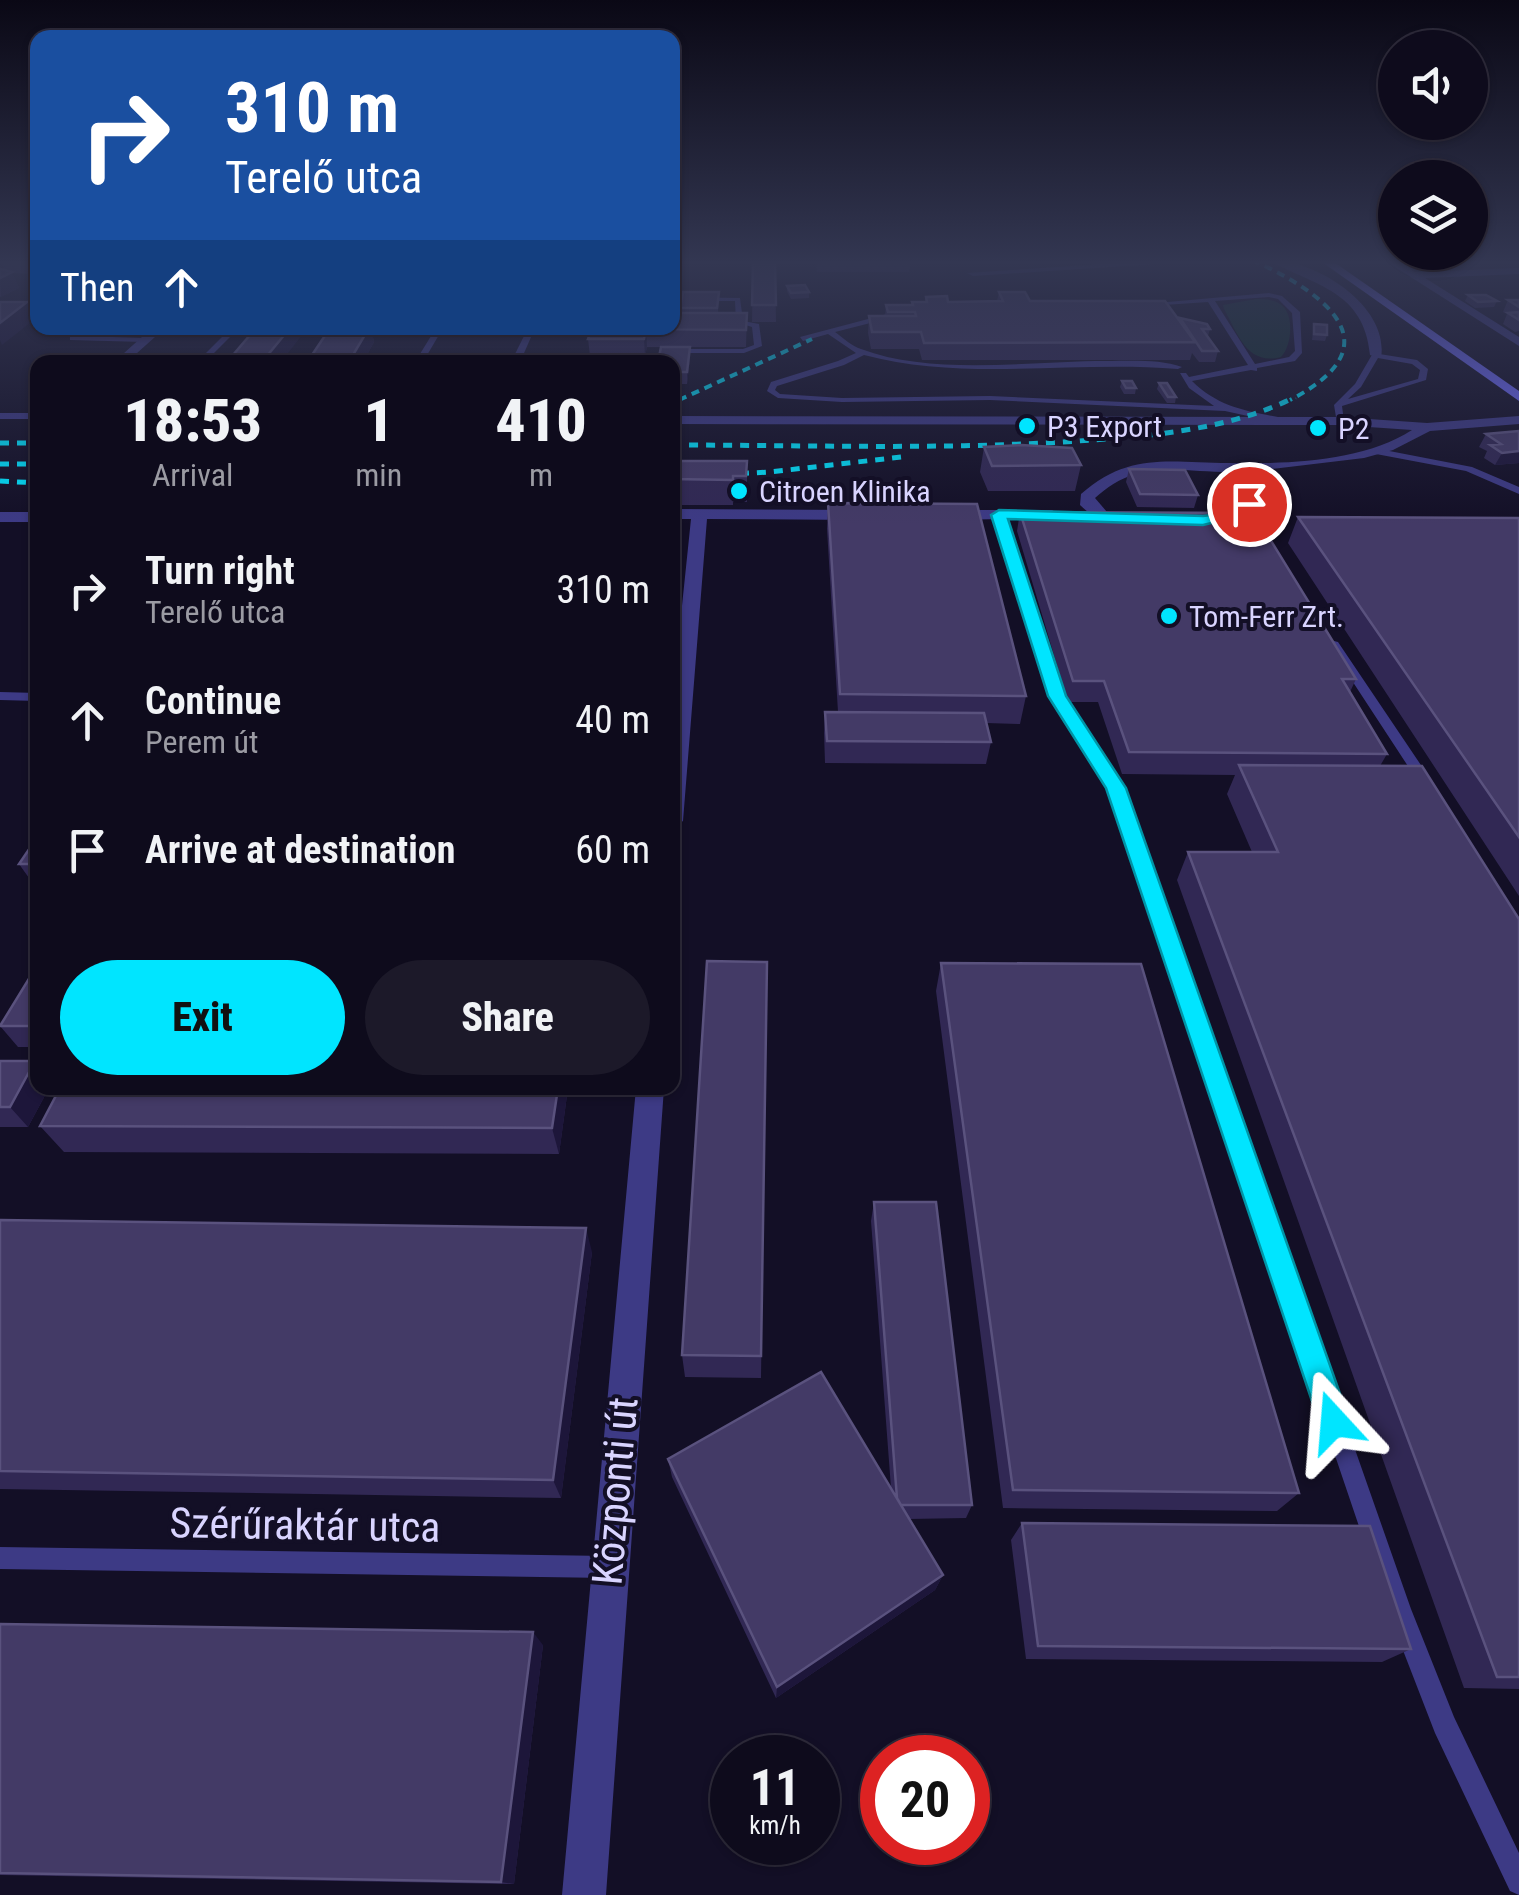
<!DOCTYPE html>
<html lang="en">
<head>
<meta charset="utf-8">
<style>
	:root { --surface:#0e0b1c; --page:#1c1929; --text:#f1f3f6; --muted:#9b9ba3; --line:#2e2b3b; --accent:#00e5ff }
	body { margin:0; font-family:"Roboto Condensed",sans-serif; background:var(--page); color:var(--text); height:100vh; display:flex; flex-direction:column; font-size:38px; white-space:nowrap }
	* { box-sizing:border-box; margin:0 }
	p { font-size:32px; color:var(--muted) }
	.icon { flex:none; width:55px; height:55px; fill:none; stroke:currentColor; stroke-width:2; stroke-linecap:round; stroke-linejoin:round }
	.map { position:relative; flex:1; overflow:hidden }
	.sheet { position:absolute; left:30px; top:355px; width:650px; height:740px; display:flex; flex-direction:column; background:var(--surface); border-radius:20px; box-shadow:0 2px 8px #0004,0 0 0 2px var(--line) }
	.sheet>* { flex:none }
	.guide { position:absolute; left:30px; top:30px; width:650px; height:305px; border-radius:20px; box-shadow:0 2px 8px #0004,0 0 0 2px var(--line); background:#1a4fa0; color:#fff; overflow:hidden }
	.fabs { position:absolute; left:1378px; top:30px; display:grid; gap:20px }
	.fabs a { display:grid; place-items:center; width:110px; height:110px; border-radius:50%; background:var(--surface); box-shadow:0 2px 8px #0004,0 0 0 2px var(--line); font-size:50px }
	.speed { position:absolute; left:710px; top:1735px; display:flex; gap:20px; font-size:50px; font-weight:700; text-align:center }
	.speed>* { display:grid; place-content:center; width:130px; height:130px; border-radius:50%; background:var(--surface); box-shadow:0 2px 8px #0004,0 0 0 2px var(--line); line-height:1 }
	.speed small { font-size:25px; font-weight:400 }
	.speed .limit { border:15px solid #d22; background:#fff; color:#111 }
	.pin { position:absolute; display:grid; place-items:center; width:85px; height:85px; color:#fff; margin:-42px; border:5px solid #fff; border-radius:50%; box-shadow:0 2px 10px #0007 }
	.me { position:absolute; width:110px; margin:-55px; rotate:341deg; stroke-linejoin:round; filter:drop-shadow(0 0 8px #0008) }
	.turn { display:flex; align-items:center; gap:35px; height:210px; padding:0 30px; font-size:45px }
	.turn .icon { width:130px; height:130px; stroke-width:2.5 }
	.turn b { display:block; font-size:70px; line-height:85px }
	.then { display:flex; align-items:center; height:95px; padding:0 30px; background:#0003; gap:20px; font-size:38px }
	.eta { display:flex; justify-content:space-evenly; align-items:center; height:170px; text-align:center }
	.eta b { font-size:60px; font-weight:800; line-height:70px }
	.action { display:flex; gap:20px; margin-top:auto; padding:20px 30px }
	.action a { flex:1; height:115px; border-radius:60px; background:var(--accent); color:#111; font-size:40px; font-weight:800; line-height:115px; text-align:center }
	.action a+a { background:var(--page); color:var(--text) }
	ul { padding:0; list-style:none }
	li { display:flex; align-items:center; gap:30px; height:130px; padding:0 30px }
	li div { flex:1 }
	li b { display:block; font-size:38px }
	li em { font-style:normal }
	.map>svg:first-child { display:block }
	.green { fill:#12302f }
	.lines { fill:none; stroke-linecap:round; stroke-linejoin:round }
	.lane { fill:#3d3a85; fill-rule:evenodd }
	.street { fill:#3d3a85; fill-rule:evenodd }
	.secondary { fill:#6f6bff; fill-rule:evenodd }
	.rail-far1 { stroke:#00e5ff; stroke-width:4; stroke-dasharray:8 6; stroke-linecap:butt }
	.rail { stroke:#00e5ff; stroke-width:5; stroke-dasharray:9 8; stroke-linecap:butt }
	.wall { fill:#312854 }
	.shaded-wall { fill:#1d163a }
	.building { fill:#433a66; stroke:#5a527e; stroke-width:2.5 }
	.route { fill:#00e5ff; stroke:#0095a6; stroke-width:2.5 }
	.poi-dot { fill:#00e5ff; stroke:#130f26; stroke-width:4 }
	.labels { text-anchor:middle; dominant-baseline:central; stroke-width:8; stroke-linejoin:round; paint-order:stroke }
	.far-poi-label { font-size:30px; fill:#d9d4ff; stroke:#130f26; text-anchor:start }
	.near-street-label { font-size:42px; fill:#d9d4ff; stroke:#130f26 }
</style>
</head>
<body>
<div class="map">
<svg width="1519" height="1895" viewBox="0 0 1519 1895">
	<rect width="100%" height="100%" fill="#130f26"/>
	<path class="green" d="M 1256,299 C 1263,299 1273,299 1280,304 C 1295,313 1292,346 1281,357 C 1247,366 1238,334 1224,309 L 1223,305 Z"/>
	<g class="lines">
		<path class="lane" d="M 672,260 L 812,260 L 672,263 Z
			M 1269,293 L 1282,296 L 1300,312 L 1302,353 L 1295,361 L 1257,368 L 1257,371 L 1251,370 L 1192,381 C 1217,406 1245,411 1278,417 L 1279,419 L 1275,422 L 1225,411 L 990,400 L 842,402 L 778,398 L 767,391 L 771,382 L 838,361 L 856,353 L 828,334 L 803,341 L 800,337 L 887,314 L 890,318 L 835,332 C 843,338 852,346 861,349 C 932,376 1029,361 1106,361 C 1130,361 1160,359 1182,367 L 1178,369 C 1073,360 966,382 864,355 L 844,365 L 777,386 L 775,390 L 780,394 L 842,398 L 990,396 L 1214,406 L 1189,388 L 1180,373 L 1186,373 L 1189,377 L 1248,365 L 1208,302 L 1149,306 L 1145,304 ZM 1269,297 L 1278,299 L 1292,313 L 1295,351 L 1289,357 L 1255,364 L 1215,301 Z
			M 672,297 L 740,298 L 743,321 L 759,324 L 762,346 L 744,353 L 682,353 L 651,362 L 511,362 L 528,328 L 535,328 L 521,360 L 651,358 L 682,349 L 743,349 L 754,345 L 752,327 L 736,322 L 735,301 L 672,301 Z
			M 81,328 L 89,328 L 80,336 L 145,338 L 149,340 L 145,342 L 70,340 L 70,336 Z
			M 231,328 L 239,328 L 205,362 L 197,362 Z
			M 436,328 L 443,328 L 423,362 L 415,362 Z
			M 1373,353 L 1417,360 L 1428,369 L 1426,380 L 1342,406 L 1344,421 L 1337,423 L 1334,405 L 1355,384 ZM 1378,358 L 1412,364 L 1420,370 L 1418,379 L 1348,399 L 1361,387 Z
			M 0,413 L 38,413 L 38,419 L 0,419 Z
			M 1379,449 L 1472,467 L 1519,487 L 1519,494 L 1466,471 L 1376,454 L 1375,452 Z
			M 996,513 L 1004,515 L 1063,696 L 1123,788 L 1411,1609 L 1454,1717 L 1519,1853 L 1519,1895 L 1510,1891 L 1435,1733 L 1387,1609 L 1109,788 L 1051,696 L 994,515 Z
			M 1334,641 L 1338,642 L 1431,780 L 1432,783 L 1431,786 L 1421,786 L 1328,644 Z
			M 0,692 L 38,693 L 38,701 L 0,700 Z
			M 0,1547 L 608,1556 L 616,1559 L 619,1567 L 616,1575 L 608,1578 L 0,1569 Z"/>
		<path class="street" d="M 1159,260 L 1216,260 L 973,276 L 967,273 Z
			M 1268,260 C 1313,258 1390,305 1381,358 L 1370,355 C 1364,290 1314,286 1268,260 Z
			M 1384,260 L 1396,260 L 1415,272 L 1519,268 L 1519,274 L 1425,278 L 1519,337 L 1519,346 Z
			M 152,328 L 165,328 L 127,362 L 114,362 Z
			M 672,416 L 1340,417 L 1427,423 L 1519,416 L 1519,424 L 1430,431 L 1393,450 L 1364,458 L 1246,472 L 1256,491 L 1252,509 C 1239,520 1218,526 1202,523 L 1202,517 L 1226,512 L 1239,504 L 1240,491 L 1231,472 C 1178,472 1138,458 1095,498 L 1107,512 L 1134,517 L 1134,523 C 1113,526 1095,520 1080,505 L 1081,494 C 1130,451 1170,463 1229,463 C 1287,464 1362,462 1412,430 L 1340,425 L 672,424 Z
			M 672,509 L 862,510 L 870,515 L 862,520 L 707,519 L 683,821 L 672,828 L 672,702 L 691,519 L 672,519 Z
			M 1052,510 L 1060,515 L 1058,518 L 947,520 L 939,515 L 947,510 Z
			M 0,512 L 38,512 L 38,522 L 0,522 Z
			M 636,1088 L 664,1088 L 606,1895 L 562,1895 Z"/>
		<path class="secondary" d="M 1319,260 L 1331,260 L 1519,391 L 1519,401 Z"/>
		<path class="rail-far1" d="M 1252,260 C 1325,293 1397,345 1290,400
			M 679,400 L 812,339"/>
		<path class="rail" d="M 672,403 L 684,397
			M 0,443 L 38,443
			M 672,445 C 808,445 943,450 1078,441 C 1150,436 1230,430 1295,397
			M 0,464 L 38,464
			M 672,477 L 770,472 L 901,457
			M 0,481 L 38,483"/>
	</g>
	<path class="wall" d="M 0,260 L 38,260 L 38,272 L 34,274 L 12,273 L 19,288 L 0,297 L 0,269 L 5,270 Z
		M 816,260 L 911,260 L 909,272 L 817,272 Z
		M 753,263 L 775,263 L 776,322 L 752,322 Z
		M 787,286 L 809,292 L 809,298 L 791,299 L 787,291 Z
		M 719,292 L 718,313 L 747,313 L 746,347 L 647,347 L 645,356 L 590,356 L 588,339 L 592,328 L 672,328 L 680,313 L 680,308 Z
		M 999,292 L 1030,301 L 1179,321 L 1180,318 L 1210,329 L 1208,336 L 1218,351 L 1215,362 L 1199,362 L 1192,353 L 1190,360 L 922,360 L 919,349 L 871,349 L 868,333 L 869,316 L 885,316 L 886,305 L 912,305 L 912,302 L 925,302 L 926,297 L 948,302 L 997,301 Z
		M 1468,295 L 1497,301 L 1494,307 L 1475,308 L 1465,301 Z
		M 1508,300 L 1519,300 L 1519,331 L 1515,332 L 1503,324 L 1507,314 L 1503,312 Z
		M 1314,324 L 1327,335 L 1325,341 L 1312,340 Z
		M 330,328 L 371,328 L 374,342 L 363,362 L 314,362 L 312,355 Z
		M 471,328 L 517,328 L 515,332 L 472,333 Z
		M 547,328 L 572,328 L 570,333 L 547,332 Z
		M 690,359 L 687,384 L 672,384 L 672,362 Z
		M 1122,381 L 1136,388 L 1135,394 L 1124,394 L 1120,387 Z
		M 1159,383 L 1176,397 L 1175,403 L 1167,403 L 1157,389 Z
		M 1519,431 L 1519,463 L 1495,465 L 1484,458 L 1487,451 L 1479,447 L 1486,434 Z
		M 984,447 L 1081,465 L 1075,491 L 988,491 L 980,472 Z
		M 672,461 L 747,461 L 747,502 L 733,502 L 733,505 L 672,505 Z
		M 1129,469 L 1198,495 L 1194,508 L 1137,507 L 1126,482 Z
		M 828,503 L 1026,696 L 1020,724 L 986,723 L 991,742 L 986,764 L 825,763 L 824,733 L 825,712 L 838,712 L 827,529 Z
		M 1020,512 L 1356,679 L 1350,692 L 1387,754 L 1380,766 L 1519,919 L 1519,1689 L 1464,1688 L 1177,880 L 1188,852 L 1252,852 L 1227,794 L 1235,775 L 1122,774 L 1098,702 L 1068,702 L 1017,531 Z
		M 1298,517 L 1519,518 L 1519,896 L 1288,543 Z
		M 38,836 L 38,886 L 34,885 L 19,864 Z
		M 767,962 L 761,1378 L 685,1377 L 682,1355 Z
		M 941,963 L 1299,1493 L 1277,1511 L 1003,1508 L 936,991 Z
		M 38,964 L 38,1047 L 18,1047 L 0,1026 Z
		M 0,1061 L 38,1088 L 49,1088 L 28,1127 L 0,1127 Z
		M 60,1088 L 568,1088 L 559,1154 L 64,1152 L 40,1126 Z
		M 874,1202 L 972,1505 L 966,1518 L 909,1519 L 943,1575 L 935,1590 L 776,1698 L 672,1477 L 668,1459 L 891,1488 L 871,1221 Z
		M 0,1220 L 592,1252 L 561,1498 L 0,1489 Z
		M 1022,1523 L 1411,1649 L 1382,1662 L 1026,1659 L 1011,1540 Z
		M 0,1624 L 543,1645 L 514,1884 L 0,1875 Z"/>
	<path class="shaded-wall" d="M 28,260 L 38,260 L 38,272 L 34,274 Z
		M 12,272 L 19,288 L 1,297 L 0,278 Z
		M 27,302 L 35,319 L 2,345 L 0,340 L 0,323 Z
		M 290,328 L 300,328 L 302,335 L 281,362 L 262,362 Z
		M 369,328 L 371,328 L 374,342 L 363,362 L 355,362 L 353,355 Z
		M 646,329 L 647,347 L 645,356 L 644,339 Z
		M 690,347 L 690,359 L 687,384 L 687,372 Z
		M 1519,451 L 1519,463 L 1495,465 L 1502,453 Z
		M 674,523 L 675,549 L 672,572 L 672,532 Z
		M 35,1061 L 38,1064 L 38,1088 L 49,1088 L 28,1127 L 10,1107 Z
		M 558,1088 L 568,1088 L 559,1154 L 552,1128 Z
		M 586,1228 L 592,1252 L 561,1498 L 553,1480 Z
		M 943,1575 L 935,1590 L 776,1698 L 777,1687 Z
		M 533,1632 L 543,1645 L 514,1884 L 501,1882 Z"/>
	<path class="building" d="M 817,260 L 910,260 L 910,261 L 817,261 Z
		M 753,263 L 775,263 L 776,305 L 752,305 Z
		M 0,269 L 1,269 L 12,272 L 0,278 Z
		M 805,285 L 809,292 L 791,293 L 787,286 Z
		M 683,292 L 719,292 L 717,308 L 680,308 Z
		M 999,292 L 1025,292 L 1030,301 L 1165,301 L 1195,342 L 924,343 L 921,332 L 872,332 L 869,316 L 916,316 L 915,312 L 888,312 L 886,305 L 913,305 L 912,302 L 927,302 L 926,297 L 947,296 L 948,302 L 1003,301 Z
		M 1468,295 L 1486,295 L 1497,301 L 1478,302 Z
		M 1508,300 L 1519,300 L 1519,307 Z
		M 0,302 L 27,302 L 0,323 Z
		M 1519,312 L 1519,320 L 1508,313 Z
		M 672,313 L 747,313 L 746,330 L 646,329 L 644,339 L 588,339 L 592,328 L 672,328 Z
		M 1180,318 L 1207,324 L 1210,329 L 1202,329 L 1218,351 L 1202,351 Z
		M 1314,324 L 1327,325 L 1327,335 L 1314,334 Z
		M 256,328 L 290,328 L 262,362 L 227,362 Z
		M 330,328 L 369,328 L 353,355 L 312,355 Z
		M 661,347 L 690,347 L 687,372 L 672,372 L 672,362 L 658,362 Z
		M 1122,381 L 1132,381 L 1136,388 L 1126,388 Z
		M 1159,383 L 1167,383 L 1176,397 L 1168,397 Z
		M 1519,431 L 1519,451 L 1502,453 L 1490,445 L 1501,444 L 1486,434 Z
		M 1021,445 L 1072,448 L 1081,465 L 992,466 L 984,447 Z
		M 672,461 L 747,461 L 746,476 L 733,476 L 733,480 L 672,479 Z
		M 1129,469 L 1185,470 L 1198,495 L 1140,494 Z
		M 828,503 L 977,504 L 1026,696 L 840,694 Z
		M 1020,512 L 1254,513 L 1356,679 L 1342,679 L 1387,754 L 1129,752 L 1104,681 L 1073,681 Z
		M 1298,517 L 1519,518 L 1519,837 Z
		M 825,712 L 984,713 L 991,742 L 827,741 Z
		M 1239,765 L 1422,766 L 1519,919 L 1519,1677 L 1497,1677 L 1188,852 L 1278,852 Z
		M 38,836 L 38,864 L 19,864 Z
		M 707,961 L 767,962 L 761,1356 L 682,1355 Z
		M 941,963 L 1141,964 L 1299,1493 L 1013,1490 Z
		M 38,964 L 38,1026 L 0,1026 Z
		M 0,1061 L 35,1061 L 10,1107 L 0,1107 Z
		M 60,1088 L 558,1088 L 552,1128 L 40,1126 Z
		M 874,1202 L 936,1202 L 972,1505 L 901,1505 L 897,1498 Z
		M 0,1220 L 586,1228 L 553,1480 L 0,1471 Z
		M 821,1372 L 943,1575 L 777,1687 L 668,1459 Z
		M 1022,1523 L 1370,1526 L 1411,1649 L 1038,1646 Z
		M 0,1624 L 533,1632 L 501,1882 L 0,1873 Z"/>
	<linearGradient id="sky" x2="0" y2="1"><stop stop-color="#0a0815"/><stop offset="0.5" stop-color="#333752"/><stop offset="1" stop-color="#333752" stop-opacity="0"/></linearGradient>
	<rect width="1519" height="525" fill="url(#sky)"/>
	<path class="route" d="M 1249,500 L 1256,504 L 1250,514 L 1203,525 L 1008,519 L 1066,696 L 1126,788 L 1350,1422 L 1346,1434 L 1334,1438 L 1323,1434 L 1319,1422 L 1106,788 L 1048,696 L 991,515 L 999,510 L 1203,516 L 1227,513 Z"/>
	<g class="poi-dot">
		<circle cx="1027" cy="426" r="10"/>
		<circle cx="1318" cy="428" r="10"/>
		<circle cx="739" cy="491" r="10"/>
		<circle cx="1169" cy="616" r="10"/>
	</g>
	<g class="labels">
		<g class="far-poi-label">
			<text x="1047" y="426">P3 Export</text>
			<text x="1338" y="428">P2</text>
			<text x="759" y="491">Citroen Klinika</text>
			<text x="1189" y="616">Tom-Ferr Zrt.</text>
		</g>
		<g class="near-street-label">
			<text transform="translate(615 1491) rotate(-85)">Központi út</text>
			<text transform="translate(305 1525) rotate(1)">Szérűraktár utca</text>
		</g>
	</g>
</svg>
<div class="fabs">
<a><svg class="icon" aria-label="sound" viewBox="0 0 24 24"><path d="M4 9h4l5-4v14l-5-4H4zM17 9q2 3 0 6"/></svg></a>
<a><svg class="icon" aria-label="layers" viewBox="0 0 24 24"><path d="M12 4l9 5-9 5-9-5zM3 14l9 5 9-5"/></svg></a>
</div>
<div class="speed"><div>11<small>km/h</small></div><div class="limit">20</div></div>
<div class="pin" style="left:1249px;top:504px;background:#d93025"><svg class="icon" aria-label="arrive" viewBox="0 0 24 24"><path d="M6 21V4h12l-3 4 3 4H6"/></svg></div>
<svg class="me" style="left:1334px;top:1422px" viewBox="-20 -20 40 40"><path d="M0-17L14 15 0 8-14 15z" fill="#00e5ff" stroke="#fff" stroke-width="4"/></svg>
<div class="guide">
<div class="turn"><svg class="icon" aria-label="right" viewBox="0 0 24 24"><path d="M7 20v-9h11M14 6l5 5-5 5"/></svg><div><b>310 m</b>Terelő utca</div></div>
<div class="then">Then<svg class="icon" aria-label="ahead" viewBox="0 0 24 24"><path d="M12 20V5M6 11l6-6 6 6"/></svg></div>
</div>
<section class="sheet">
<div class="eta">
<div><b>18:53</b><p>Arrival</p></div>
<div><b>1</b><p>min</p></div>
<div><b>410</b><p>m</p></div>
</div>
<ul>
<li><svg class="icon" aria-label="right" viewBox="0 0 24 24"><path d="M7 20v-9h11M14 6l5 5-5 5"/></svg><div><b>Turn right</b><p>Terelő utca</p></div><em>310 m</em></li>
<li><svg class="icon" aria-label="ahead" viewBox="0 0 24 24"><path d="M12 20V5M6 11l6-6 6 6"/></svg><div><b>Continue</b><p>Perem út</p></div><em>40 m</em></li>
<li><svg class="icon" aria-label="arrive" viewBox="0 0 24 24"><path d="M6 21V4h12l-3 4 3 4H6"/></svg><div><b>Arrive at destination</b></div><em>60 m</em></li>
</ul>
<div class="action"><a>Exit</a><a>Share</a></div>
</section>
</div>
</body>
</html>
